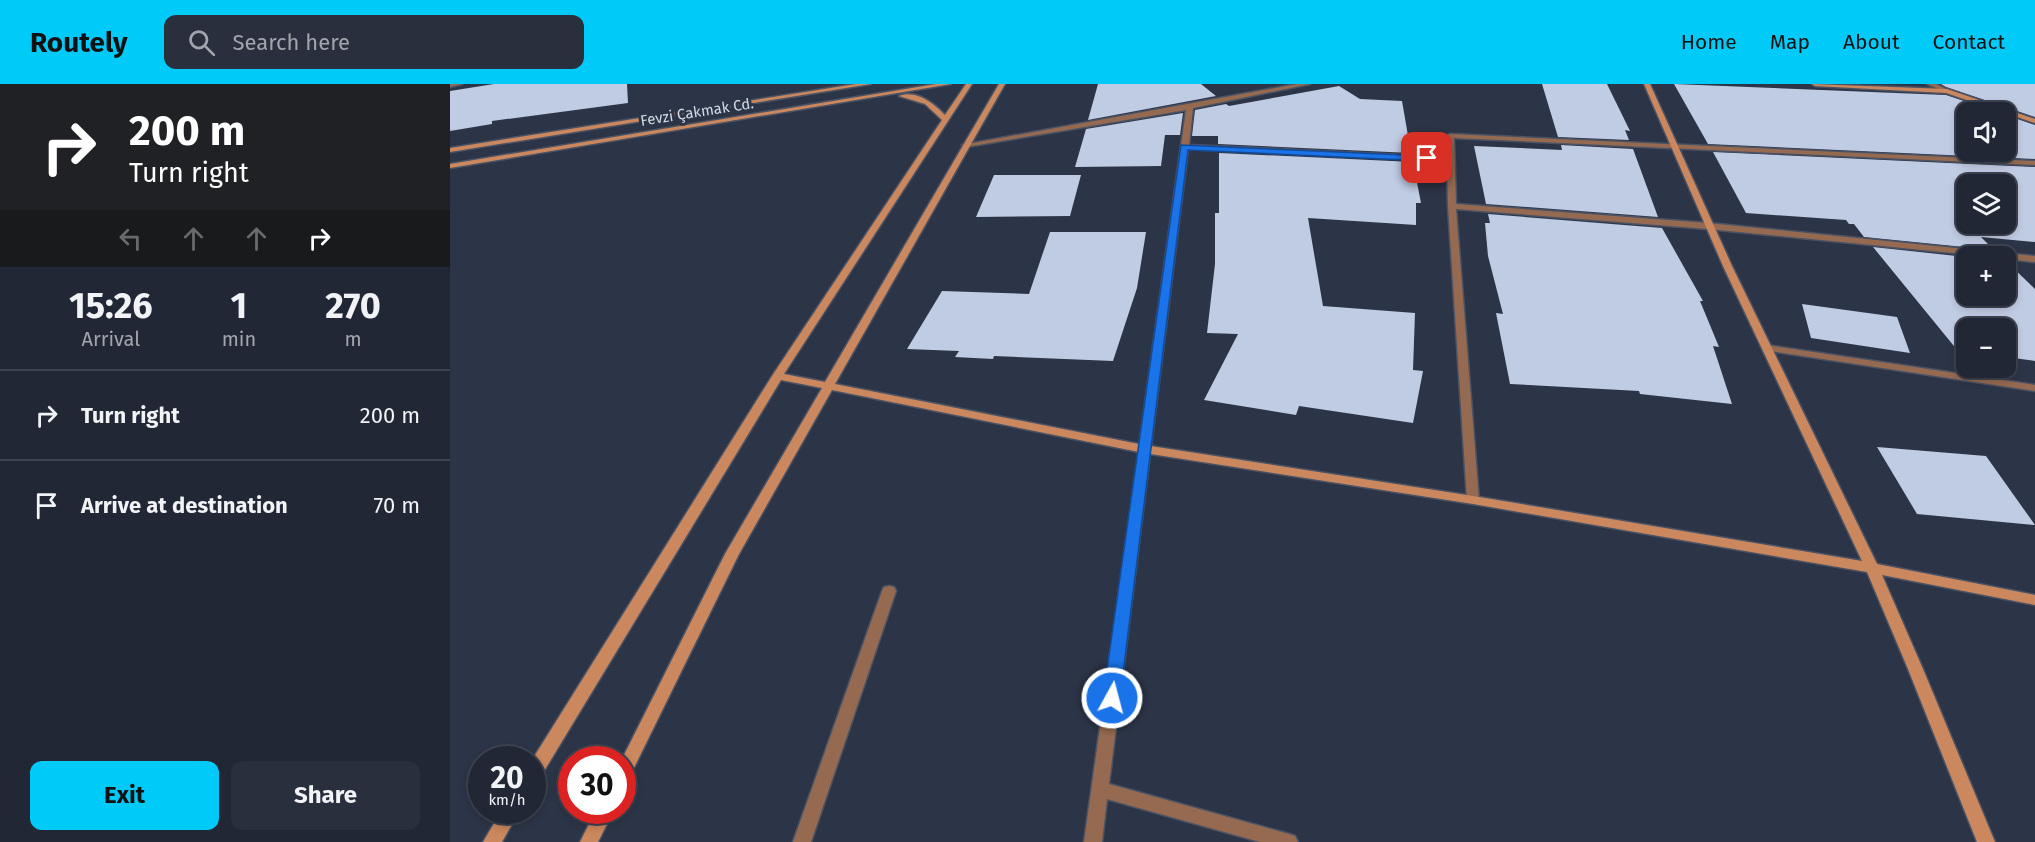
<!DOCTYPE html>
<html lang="en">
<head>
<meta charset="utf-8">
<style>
	:root { --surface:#212735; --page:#292f3d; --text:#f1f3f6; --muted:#a2a5ad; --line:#3e4450; --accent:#00cbf8 }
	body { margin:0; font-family:"Fira Sans",sans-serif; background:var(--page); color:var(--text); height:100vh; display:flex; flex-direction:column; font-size:22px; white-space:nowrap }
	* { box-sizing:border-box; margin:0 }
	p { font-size:20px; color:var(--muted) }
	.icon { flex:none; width:33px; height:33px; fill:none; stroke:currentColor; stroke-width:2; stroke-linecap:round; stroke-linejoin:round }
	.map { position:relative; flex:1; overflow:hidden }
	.drawer { display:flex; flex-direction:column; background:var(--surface); width:450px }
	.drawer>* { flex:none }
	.guide { background:#202124; color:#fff; overflow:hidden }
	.tools { position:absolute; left:1506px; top:18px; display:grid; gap:12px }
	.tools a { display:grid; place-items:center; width:60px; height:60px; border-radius:12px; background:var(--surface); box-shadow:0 3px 9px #0003,0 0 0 2px var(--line); font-size:30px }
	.speed { position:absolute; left:18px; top:662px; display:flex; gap:12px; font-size:30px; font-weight:700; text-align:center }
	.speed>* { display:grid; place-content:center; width:78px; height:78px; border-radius:50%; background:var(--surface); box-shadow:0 3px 9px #0003,0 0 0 2px var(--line); line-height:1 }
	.speed small { font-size:15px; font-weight:400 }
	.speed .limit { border:9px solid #d22; background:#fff; color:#111 }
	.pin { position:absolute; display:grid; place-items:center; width:51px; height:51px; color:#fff; margin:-26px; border-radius:12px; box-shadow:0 3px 9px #0006 }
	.me { position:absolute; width:66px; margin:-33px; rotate:7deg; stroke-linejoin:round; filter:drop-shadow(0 0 4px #0008) }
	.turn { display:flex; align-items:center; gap:21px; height:126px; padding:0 30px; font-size:27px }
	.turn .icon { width:78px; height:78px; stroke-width:2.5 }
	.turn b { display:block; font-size:42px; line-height:51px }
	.lanes { display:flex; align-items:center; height:57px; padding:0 30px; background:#0003; justify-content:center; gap:30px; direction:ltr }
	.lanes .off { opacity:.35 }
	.eta { display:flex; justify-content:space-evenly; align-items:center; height:102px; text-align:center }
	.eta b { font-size:36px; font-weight:700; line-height:42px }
	.primary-button { display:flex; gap:12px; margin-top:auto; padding:12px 30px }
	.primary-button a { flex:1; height:69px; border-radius:12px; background:var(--accent); color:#111; font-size:24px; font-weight:700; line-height:69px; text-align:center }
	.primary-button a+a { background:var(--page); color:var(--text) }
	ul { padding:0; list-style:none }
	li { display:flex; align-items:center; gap:18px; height:90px; padding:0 30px; border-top:2px solid var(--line) }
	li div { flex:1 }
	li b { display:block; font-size:22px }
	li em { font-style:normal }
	header { display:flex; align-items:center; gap:36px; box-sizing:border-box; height:84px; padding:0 30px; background:var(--accent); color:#111 }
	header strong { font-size:28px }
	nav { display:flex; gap:33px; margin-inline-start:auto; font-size:21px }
	.search { width:420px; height:54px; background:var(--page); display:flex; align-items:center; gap:15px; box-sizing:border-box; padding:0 21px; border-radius:12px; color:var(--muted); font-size:22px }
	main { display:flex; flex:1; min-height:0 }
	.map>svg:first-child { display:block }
	.building { fill:#c0cbe4; fill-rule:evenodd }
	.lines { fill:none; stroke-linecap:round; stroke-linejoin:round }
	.lane-casing { stroke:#4a5263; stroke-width:3 }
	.street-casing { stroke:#4a5263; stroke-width:3 }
	.secondary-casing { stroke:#4a5263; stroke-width:3 }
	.lane { fill:#956a50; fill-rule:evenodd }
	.street { fill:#956a50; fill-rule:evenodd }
	.secondary { fill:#cb875d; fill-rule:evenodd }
	.route { fill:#1a73e8; stroke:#114b97; stroke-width:1.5 }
	.labels { text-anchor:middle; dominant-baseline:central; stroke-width:6; stroke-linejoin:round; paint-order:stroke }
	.far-street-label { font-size:15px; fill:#d3d9e5; stroke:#2c3447 }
</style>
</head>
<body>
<header>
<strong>Routely</strong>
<div class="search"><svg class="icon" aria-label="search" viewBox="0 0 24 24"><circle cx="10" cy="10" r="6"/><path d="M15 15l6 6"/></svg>Search here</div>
<nav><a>Home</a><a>Map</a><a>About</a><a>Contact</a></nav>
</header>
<main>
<section class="drawer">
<div class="guide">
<div class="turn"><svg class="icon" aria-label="right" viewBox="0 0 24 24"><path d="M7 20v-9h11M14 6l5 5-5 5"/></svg><div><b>200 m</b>Turn right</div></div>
<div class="lanes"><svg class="icon off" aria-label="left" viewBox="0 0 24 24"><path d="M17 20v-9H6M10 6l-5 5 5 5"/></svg><svg class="icon off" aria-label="ahead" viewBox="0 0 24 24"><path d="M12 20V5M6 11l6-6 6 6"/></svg><svg class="icon off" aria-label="ahead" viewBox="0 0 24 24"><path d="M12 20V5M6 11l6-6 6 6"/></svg><svg class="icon" aria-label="right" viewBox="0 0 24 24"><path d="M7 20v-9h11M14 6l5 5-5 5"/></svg></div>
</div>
<div class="eta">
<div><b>15:26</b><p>Arrival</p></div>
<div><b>1</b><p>min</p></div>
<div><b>270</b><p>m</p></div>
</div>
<ul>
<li><svg class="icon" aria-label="right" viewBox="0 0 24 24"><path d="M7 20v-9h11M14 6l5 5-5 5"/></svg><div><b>Turn right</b></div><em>200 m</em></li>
<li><svg class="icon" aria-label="arrive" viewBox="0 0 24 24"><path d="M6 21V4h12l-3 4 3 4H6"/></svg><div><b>Arrive at destination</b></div><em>70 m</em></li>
</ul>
<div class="primary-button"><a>Exit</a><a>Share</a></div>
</section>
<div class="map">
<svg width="1585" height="758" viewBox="0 0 1585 758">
	<rect width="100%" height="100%" fill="#2c3447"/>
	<path class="building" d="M 44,0 L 177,0 L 178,19 L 42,37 L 42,40 L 0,47 L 0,7 Z
		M 648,0 L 751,0 L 766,12 L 638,36 Z
		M 1092,0 L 1157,0 L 1180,47 L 1175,46 L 1179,56 L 1108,53 Z
		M 1224,0 L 1496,11 L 1547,28 L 1516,28 L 1516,68 L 1556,68 L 1556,31 L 1585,41 L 1585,75 L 1258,60 Z
		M 1491,0 L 1585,0 L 1585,33 L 1496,3 Z
		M 889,2 L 910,15 L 952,17 L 961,69 L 768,60 L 768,52 L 742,52 L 745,26 L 776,20 L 779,22 Z
		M 733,29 L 730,51 L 715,51 L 711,82 L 625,83 L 636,45 Z
		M 1111,61 L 1183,65 L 1208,133 L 1036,120 L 1024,62 L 1112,66 Z
		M 1263,68 L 1585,83 L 1585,158 L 1531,153 L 1544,166 L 1414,153 L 1404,140 L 1399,140 L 1396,136 L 1296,129 ZM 1516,100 L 1556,100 L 1556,140 L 1516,140 Z
		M 769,69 L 963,78 L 971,119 L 966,119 L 966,141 L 858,134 L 873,222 L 965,229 L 963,286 L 973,287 L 963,339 L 849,322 L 846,331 L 754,316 L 788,250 L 757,249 L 765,180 L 765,129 L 769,129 Z
		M 544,91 L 631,91 L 620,132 L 526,133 Z
		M 1038,130 L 1212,144 L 1253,217 L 1250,217 L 1269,263 L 1263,262 L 1282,320 L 1190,310 L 1189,307 L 1060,300 L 1046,229 L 1053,230 L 1038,172 L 1035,139 L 1040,139 Z
		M 600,148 L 696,148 L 687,204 L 663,277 L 544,272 L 543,275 L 505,273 L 509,267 L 457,265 L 492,207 L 579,210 Z
		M 1423,163 L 1516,173 L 1516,212 L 1556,212 L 1556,177 L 1585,205 L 1585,277 L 1556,273 L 1556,244 L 1516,244 L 1516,268 L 1508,267 Z
		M 1352,220 L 1447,233 L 1460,269 L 1361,254 Z
		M 1427,363 L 1536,372 L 1585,441 L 1467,430 Z"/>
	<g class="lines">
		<g class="lane-casing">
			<path id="lane" d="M 439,502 L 444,503 L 446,507 L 361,758 L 343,758 L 432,507 L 434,503 Z"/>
		</g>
		<g class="street-casing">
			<path id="street" d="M 0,0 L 12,0 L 0,3 Z
				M 847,0 L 860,0 L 743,24 L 739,61 L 997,73 L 996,52 L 1000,50 L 1585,77 L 1585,81 L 1004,54 L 1006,120 L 1258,139 L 1585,172 L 1585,178 L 1556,175 L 1556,172 L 1534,172 L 1258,145 L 1006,125 L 1029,416 L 1023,420 L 1017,416 L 998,122 L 997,77 L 738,65 L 659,700 L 839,750 L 845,752 L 848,758 L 810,758 L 657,715 L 652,758 L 634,758 L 736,26 L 516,63 L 512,61 Z
				M 1477,0 L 1486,0 L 1500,7 L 1495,8 Z
				M 1317,261 L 1585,301 L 1585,307 L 1313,266 L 1312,264 Z"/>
		</g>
		<g class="secondary-casing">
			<path id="secondary" d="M 406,0 L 421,0 L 0,68 L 0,64 Z
				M 486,0 L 501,0 L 0,84 L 0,80 Z
				M 516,0 L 522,0 L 334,290 L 375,298 L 549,0 L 555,0 L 385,300 L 694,361 L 1023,412 L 1412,477 L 1273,182 L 1194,0 L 1200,0 L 1282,182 L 1427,480 L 1585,511 L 1585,521 L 1432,491 L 1473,585 L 1545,758 L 1527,758 L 1458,585 L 1417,488 L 1023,420 L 694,369 L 382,306 L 289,470 L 178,696 L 172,698 L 172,675 L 275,470 L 372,304 L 331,296 L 88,697 L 82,699 L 82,676 L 322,292 L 492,36 L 475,20 L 449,12 C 465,5 484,19 495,31 Z
				M 1362,0 L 1497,5 L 1585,35 L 1585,39 L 1496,9 L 1365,2 Z
				M 52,726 L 70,726 L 52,758 L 33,758 Z
				M 146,726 L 164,726 L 148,758 L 130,758 Z"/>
		</g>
		<use href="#lane" class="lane"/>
		<use href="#street" class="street"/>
		<use href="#secondary" class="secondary"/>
	</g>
	<path class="route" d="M 731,61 L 977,72 L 981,74 L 977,77 L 738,66 L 670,614 L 668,620 L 662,622 L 655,620 L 653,614 Z"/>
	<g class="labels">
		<g class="far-street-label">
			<text transform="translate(247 28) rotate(-9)">Fevzi Çakmak Cd.</text>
		</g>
	</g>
</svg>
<div class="tools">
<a><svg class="icon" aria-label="sound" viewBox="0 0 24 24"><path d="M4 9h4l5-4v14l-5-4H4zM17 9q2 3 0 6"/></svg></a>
<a><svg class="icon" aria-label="layers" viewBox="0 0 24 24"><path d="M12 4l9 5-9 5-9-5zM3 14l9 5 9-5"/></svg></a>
<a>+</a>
<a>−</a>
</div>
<div class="speed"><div>20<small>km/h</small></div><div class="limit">30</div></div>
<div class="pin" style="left:977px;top:74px;background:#d93025"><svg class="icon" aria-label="arrive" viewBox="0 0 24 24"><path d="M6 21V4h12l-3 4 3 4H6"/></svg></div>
<svg class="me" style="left:662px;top:614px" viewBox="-20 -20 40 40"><circle r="17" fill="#1a73e8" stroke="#fff" stroke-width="3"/><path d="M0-11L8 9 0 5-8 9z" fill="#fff"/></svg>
</div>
</main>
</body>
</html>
